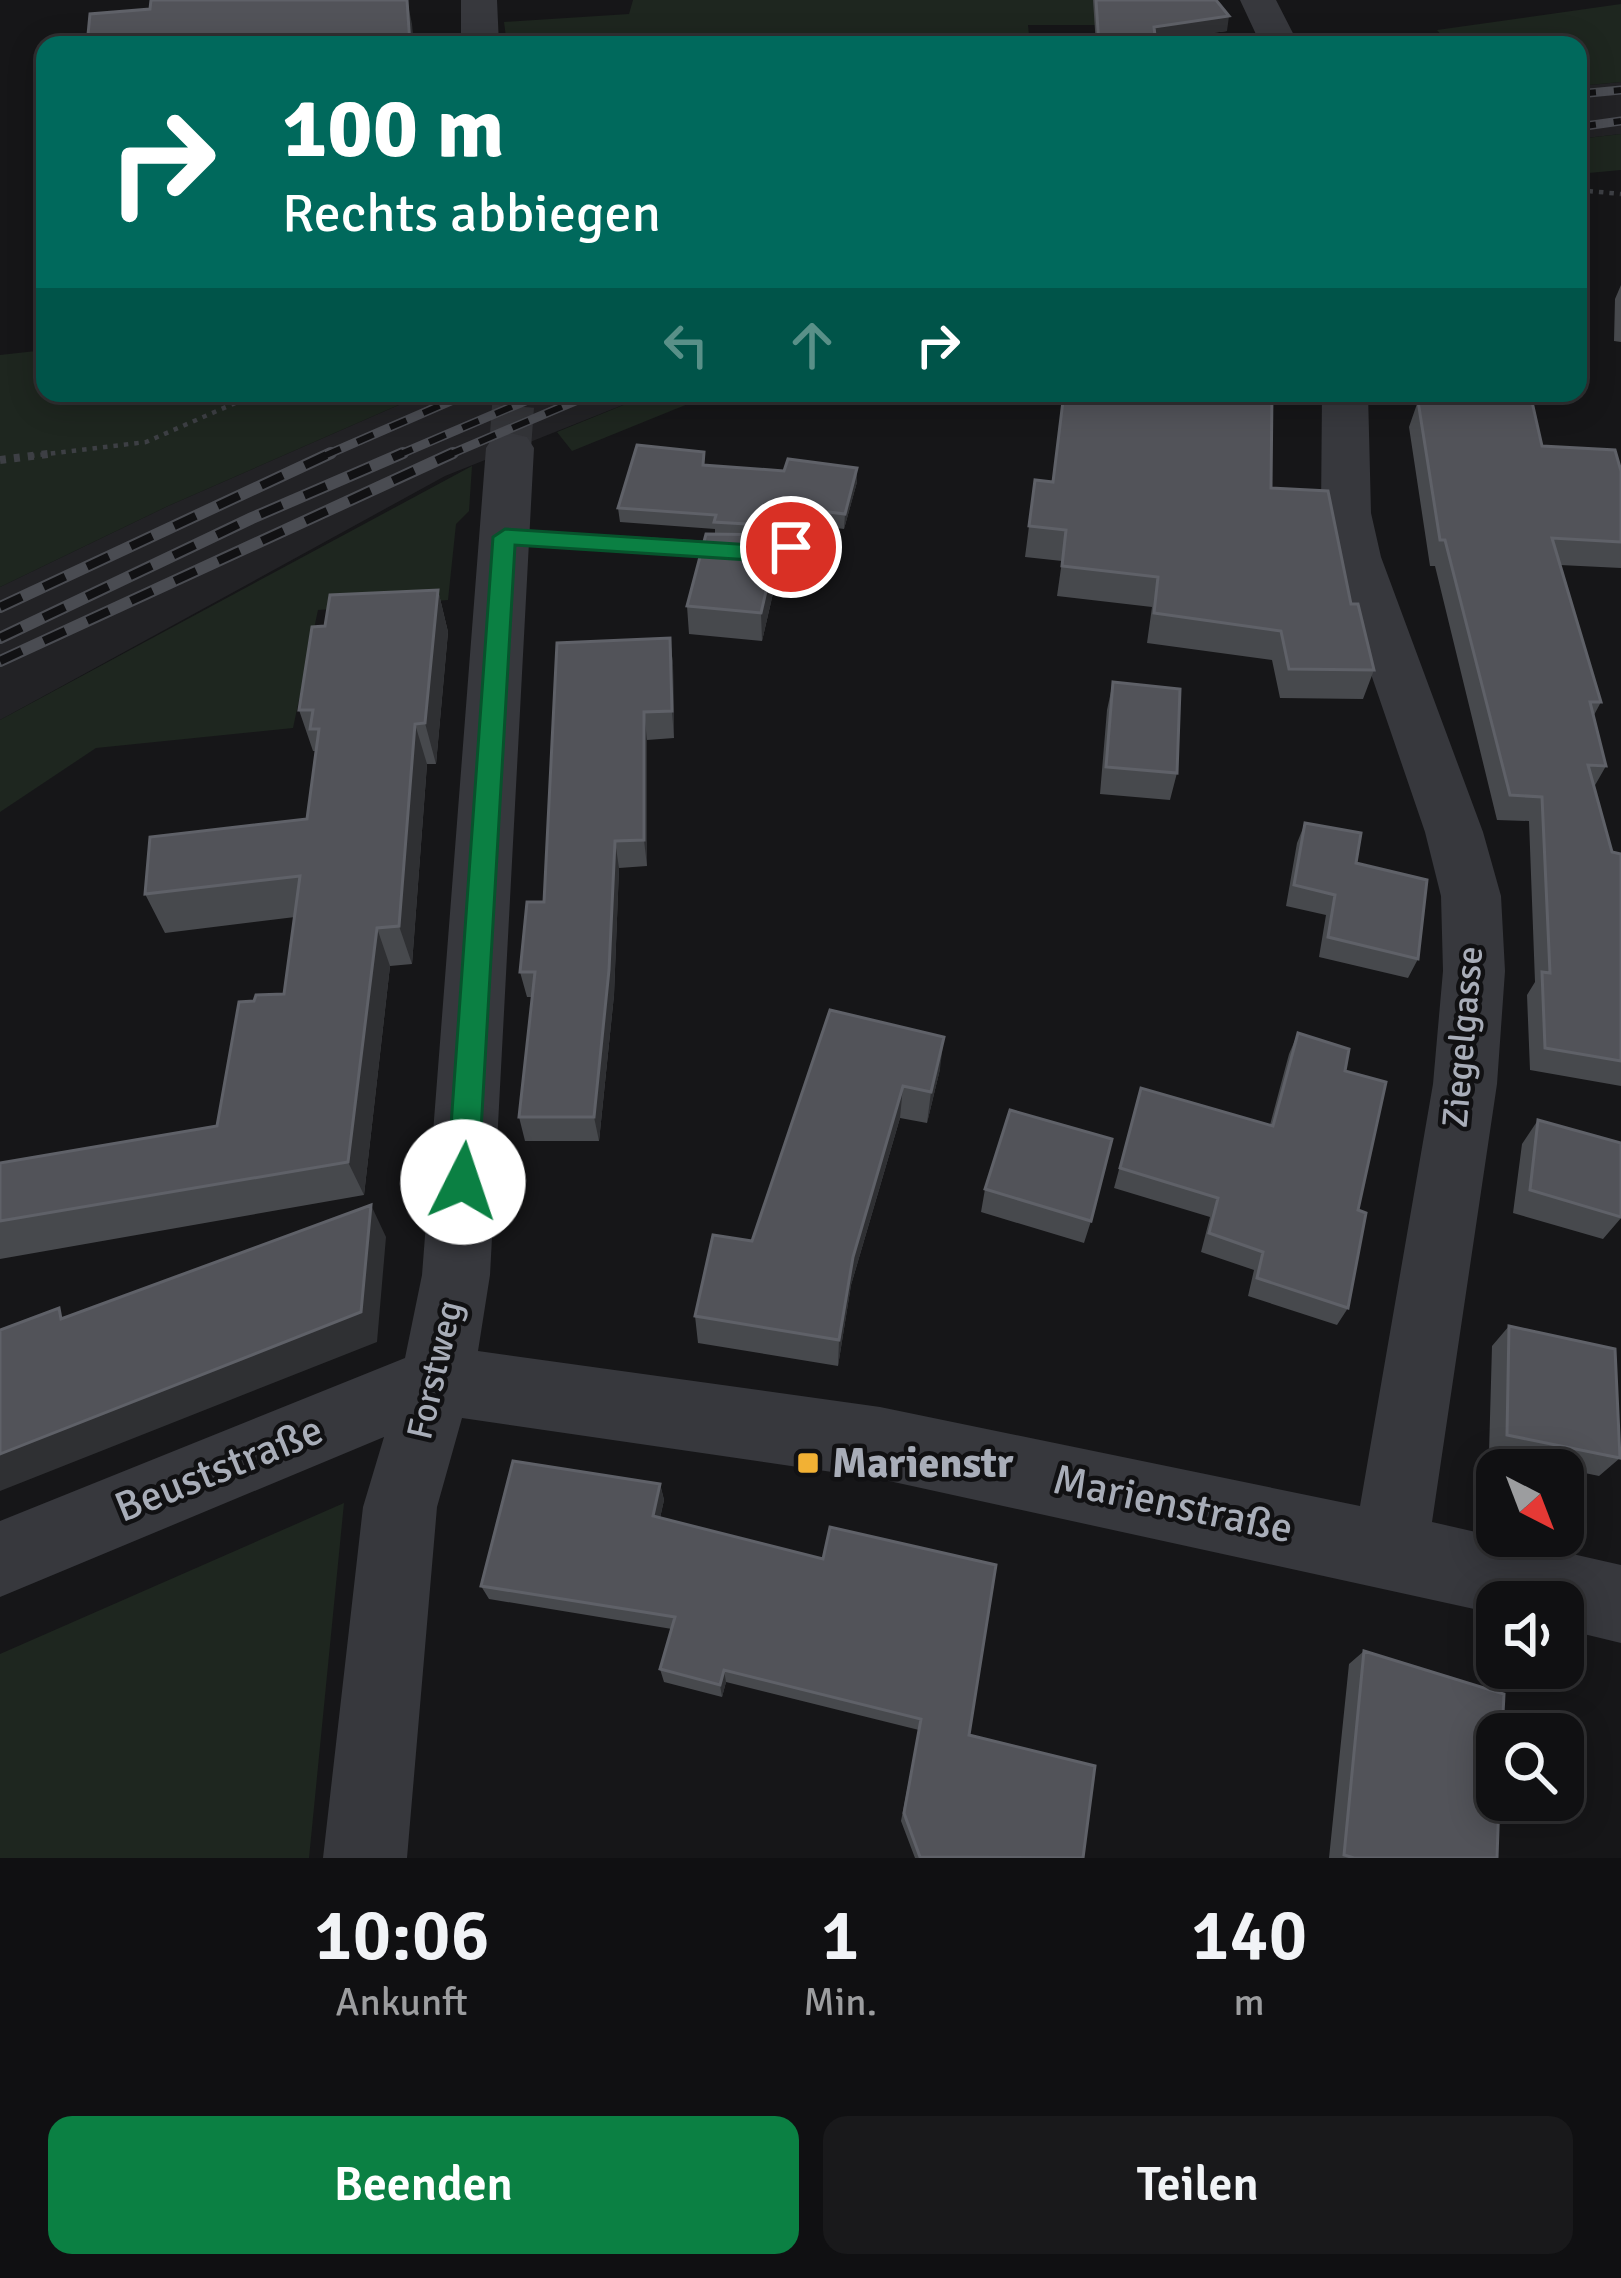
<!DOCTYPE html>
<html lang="de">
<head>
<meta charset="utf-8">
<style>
	:root { --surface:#101012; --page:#19191b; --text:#f1f3f6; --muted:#9c9d9f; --line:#303032; --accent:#0b8043 }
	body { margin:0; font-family:Signika,sans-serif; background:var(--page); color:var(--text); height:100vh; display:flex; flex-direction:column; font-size:45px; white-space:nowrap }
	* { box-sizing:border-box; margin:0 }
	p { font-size:39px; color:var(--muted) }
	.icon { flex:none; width:66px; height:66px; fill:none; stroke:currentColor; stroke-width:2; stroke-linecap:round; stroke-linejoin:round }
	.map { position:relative; height:1858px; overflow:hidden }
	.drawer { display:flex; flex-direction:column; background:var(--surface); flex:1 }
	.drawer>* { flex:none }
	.banner { position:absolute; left:36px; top:36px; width:1551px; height:366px; border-radius:24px; box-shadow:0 6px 30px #0003,0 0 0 3px var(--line); background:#00695c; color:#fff; overflow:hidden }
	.needle { width:78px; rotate:138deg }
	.fabs { position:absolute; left:1476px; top:1449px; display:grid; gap:24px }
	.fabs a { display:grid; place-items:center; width:108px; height:108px; border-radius:24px; background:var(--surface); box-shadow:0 6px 30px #0003,0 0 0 3px var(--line); font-size:60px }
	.pin { position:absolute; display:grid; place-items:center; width:102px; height:102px; color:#fff; margin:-51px; border:6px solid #fff; border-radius:50%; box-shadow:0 3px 12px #0007 }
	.me { position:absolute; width:132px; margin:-66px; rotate:4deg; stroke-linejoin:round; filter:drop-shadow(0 0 9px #0008) }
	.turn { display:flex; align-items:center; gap:42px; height:252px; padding:0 48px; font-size:54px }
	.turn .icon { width:156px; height:156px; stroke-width:2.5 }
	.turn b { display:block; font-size:84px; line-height:102px }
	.lanes { display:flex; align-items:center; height:114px; padding:0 48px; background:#0003; justify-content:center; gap:60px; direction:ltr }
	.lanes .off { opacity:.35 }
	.eta { display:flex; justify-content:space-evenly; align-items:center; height:204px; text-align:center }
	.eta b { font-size:72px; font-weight:600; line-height:84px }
	.action { display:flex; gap:24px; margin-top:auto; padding:24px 48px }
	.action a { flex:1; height:138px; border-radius:24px; background:var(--accent); color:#fff; font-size:48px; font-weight:600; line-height:138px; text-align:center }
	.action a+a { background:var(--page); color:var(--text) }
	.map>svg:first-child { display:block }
	.built { fill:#222225 }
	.green { fill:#1e261f }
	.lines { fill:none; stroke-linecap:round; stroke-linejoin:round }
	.street-tunnel { stroke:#333438; stroke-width:42; stroke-dasharray:42 21; stroke-linecap:butt }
	.path-far1 { stroke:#3d3f44; stroke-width:4.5; stroke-dasharray:4.5 6; stroke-linecap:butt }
	.path { stroke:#3d3f44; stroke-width:8; stroke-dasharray:6 8; stroke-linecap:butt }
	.lane { fill:#37383d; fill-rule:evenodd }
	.street { fill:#37383d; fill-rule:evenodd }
	.rail-far1-casing { stroke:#4a4c52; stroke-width:9 }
	.rail-casing { stroke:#4a4c52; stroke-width:12 }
	.rail-far1 { stroke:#111113; stroke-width:6; stroke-dasharray:18; stroke-linecap:butt }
	.rail { stroke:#111113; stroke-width:8; stroke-dasharray:24; stroke-linecap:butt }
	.wall { fill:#47494d }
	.shaded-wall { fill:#2f3033 }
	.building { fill:#525359; stroke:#5f6168; stroke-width:3 }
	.route { fill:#0b8043; stroke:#07532c; stroke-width:3 }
	.poi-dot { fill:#f2b134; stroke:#111113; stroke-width:4.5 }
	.labels { text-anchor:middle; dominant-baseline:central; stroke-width:9; stroke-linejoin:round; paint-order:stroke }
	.street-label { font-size:36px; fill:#a8adb8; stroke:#111113 }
	.near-poi-label { font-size:42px; font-weight:bold; fill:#a8adb8; stroke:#111113; text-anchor:start }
	.near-street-label { font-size:42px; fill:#a8adb8; stroke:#111113 }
</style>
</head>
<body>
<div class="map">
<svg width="1621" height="1858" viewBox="0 0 1621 1858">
	<rect width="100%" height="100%" fill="#161618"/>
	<path class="built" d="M 1621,82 L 1621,134 L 1578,139 L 1578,86 Z
		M 426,393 L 653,393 L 445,476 L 0,720 L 0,587 L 168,506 Z"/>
	<path class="green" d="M 633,0 L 1142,0 L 1152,25 L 1028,25 L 1030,45 L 507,45 L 504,22 L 629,14 Z
		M 1621,4 L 1621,82 L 1578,86 L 1578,45 L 1390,45 L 1442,36 L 1437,30 Z
		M 1621,134 L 1621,170 L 1578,174 L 1578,139 Z
		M 45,350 L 45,393 L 426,393 L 168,506 L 0,587 L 0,355 Z
		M 653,393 L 715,393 L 572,451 L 557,432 Z
		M 472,466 L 469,511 L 456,524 L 448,600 L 318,610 L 293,728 L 96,748 L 0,812 L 0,720 Z
		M 344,1503 L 309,1858 L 0,1858 L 0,1654 Z"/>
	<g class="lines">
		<path class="street-tunnel" d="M 510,448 L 514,393"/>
		<path class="path-far1" d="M 1578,190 L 1621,194
			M 30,456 L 146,442 L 258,393"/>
		<path class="path" d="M 0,460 L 55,453"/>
		<path class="lane" d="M 803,525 L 815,533 L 800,553 L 766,562 L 505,545 L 493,537 L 505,529 L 766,544 L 783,541 Z"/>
		<path class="street" d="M 461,0 L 497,0 L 499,45 L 461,45 Z
			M 1240,0 L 1276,0 L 1299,45 L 1261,45 Z
			M 1322,393 L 1368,393 L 1371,513 L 1381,557 L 1483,832 L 1501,896 L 1505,971 L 1497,1084 L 1432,1522 L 1621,1565 L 1621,1643 L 1563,1629 L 1563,1602 L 1497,1602 L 1497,1614 L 880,1479 L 462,1418 L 437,1507 L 407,1858 L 323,1858 L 363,1507 L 384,1437 L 0,1597 L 0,1521 L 405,1358 L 422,1275 L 486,448 L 493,437 L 510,433 L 527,437 L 534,448 L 490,1275 L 478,1351 L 880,1407 L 1360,1506 L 1433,1084 L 1443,971 L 1441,896 L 1425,832 L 1331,557 L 1321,513 Z"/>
		<g class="rail-far1-casing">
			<path id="rail-far1" d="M 1578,94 L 1621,90
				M 1578,127 L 1621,121
				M 324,456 L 469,393
				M 396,456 L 544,393
				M 446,456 L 594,393"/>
		</g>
		<g class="rail-casing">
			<path id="rail" d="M 0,607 L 331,453
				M 0,638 L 252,518 L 403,453
				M 0,661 L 453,453"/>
		</g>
		<use href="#rail-far1" class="rail-far1"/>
		<use href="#rail" class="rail"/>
	</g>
	<path class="wall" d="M 1093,0 L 1216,0 L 1227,31 L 1155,40 L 1156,45 L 1096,45 Z
		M 1621,285 L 1621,342 L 1614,341 L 1615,299 Z
		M 1168,393 L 1272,393 L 1271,488 L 1351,604 L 1374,670 L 1363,699 L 1280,698 L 1272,660 L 1147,643 L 1152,607 L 1057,596 L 1062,561 L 1025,557 L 1035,480 L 1052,482 L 1166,400 Z
		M 1426,393 L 1530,393 L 1542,446 L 1621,471 L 1621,568 L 1560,565 L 1601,702 L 1594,715 L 1606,766 L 1594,787 L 1612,852 L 1621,854 L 1621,1086 L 1530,1070 L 1527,995 L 1535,982 L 1529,821 L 1497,820 L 1435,566 L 1430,566 L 1409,427 L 1418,401 L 1427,401 Z
		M 705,465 L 784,471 L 857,468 L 857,482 L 844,529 L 789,522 L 779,537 L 780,563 L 762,641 L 689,634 L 687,606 L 715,534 L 715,529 L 620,522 L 618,508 Z
		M 438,590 L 448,632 L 436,764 L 427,764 L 412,964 L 390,966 L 364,1195 L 0,1259 L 0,1163 L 217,1126 L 254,1001 L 284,994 L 295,917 L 165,933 L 145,894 L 307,819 L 316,751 L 313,751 L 299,710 L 325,626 Z
		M 670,638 L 673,665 L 674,738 L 647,740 L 647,866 L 619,868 L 614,995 L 599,1141 L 525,1141 L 519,1117 L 532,997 L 527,997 L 520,972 L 544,902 Z
		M 1113,682 L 1177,773 L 1170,800 L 1100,794 L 1107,710 Z
		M 1305,823 L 1356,863 L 1418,959 L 1408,978 L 1319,957 L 1326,915 L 1286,906 L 1297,843 Z
		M 830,1010 L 940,1069 L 927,1123 L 900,1118 L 851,1285 L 838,1366 L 698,1343 L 695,1316 L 752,1241 Z
		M 1298,1033 L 1345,1071 L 1348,1308 L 1337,1325 L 1248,1296 L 1254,1270 L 1201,1252 L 1210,1217 L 1114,1188 L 1141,1088 L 1270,1125 L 1289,1054 Z
		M 1538,1120 L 1621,1143 L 1621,1218 L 1603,1239 L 1513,1213 L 1522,1144 Z
		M 985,1189 L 1091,1221 L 1084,1243 L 981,1212 Z
		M 1509,1326 L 1620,1458 L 1599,1476 L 1489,1453 L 1492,1346 Z
		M 660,1484 L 664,1500 L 660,1518 L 969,1735 L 1083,1858 L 915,1858 L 901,1821 L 919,1730 L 726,1682 L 722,1697 L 664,1682 L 660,1669 L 672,1629 L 489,1599 L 481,1586 Z
		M 1364,1651 L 1497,1858 L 1329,1858 L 1349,1664 Z"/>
	<path class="shaded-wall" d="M 407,0 L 412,24 L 414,45 L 410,45 Z
		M 1229,16 L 1227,31 L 1151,41 L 1154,27 Z
		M 857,468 L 857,482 L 844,529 L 845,514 Z
		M 789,507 L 789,522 L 779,537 L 780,563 L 762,641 L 761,613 L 765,525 Z
		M 438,590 L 448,632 L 436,764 L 425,723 Z
		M 670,638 L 673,665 L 674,738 L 672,711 Z
		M 644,712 L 647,740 L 647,866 L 644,840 Z
		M 415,724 L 427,764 L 412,964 L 399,926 Z
		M 615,841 L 619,868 L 614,995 L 599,1141 L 594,1117 Z
		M 377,928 L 390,966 L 364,1195 L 348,1162 Z
		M 944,1037 L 940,1069 L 927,1123 L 931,1092 Z
		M 903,1086 L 900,1118 L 851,1285 L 838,1366 L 839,1340 L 853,1257 Z
		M 371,1205 L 386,1237 L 377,1342 L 0,1491 L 0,1454 Z
		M 660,1484 L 664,1500 L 657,1531 L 653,1516 Z
		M 724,1670 L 726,1682 L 722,1697 L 720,1685 Z"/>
	<path class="building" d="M 151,0 L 407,0 L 410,45 L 87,45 L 90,14 L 150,9 Z
		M 1096,0 L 1216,0 L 1229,16 L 1154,27 L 1156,45 L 1099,45 Z
		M 1064,393 L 1093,393 L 1169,401 L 1169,393 L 1272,393 L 1271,488 L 1328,491 L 1351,604 L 1358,604 L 1374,670 L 1289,669 L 1281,631 L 1154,613 L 1158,577 L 1062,566 L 1066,530 L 1029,526 L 1035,480 L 1053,482 Z
		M 1439,393 L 1530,393 L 1542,446 L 1615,450 L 1621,471 L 1621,542 L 1552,538 L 1601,702 L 1590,702 L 1606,766 L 1588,765 L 1612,852 L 1621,854 L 1621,1061 L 1545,1048 L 1542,972 L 1550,973 L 1542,797 L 1510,795 L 1445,540 L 1440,540 L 1418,401 L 1441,402 Z
		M 637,445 L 704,452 L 703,465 L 784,471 L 788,459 L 857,468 L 845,514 L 789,507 L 781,522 L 765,525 L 714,522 L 716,515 L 618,508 Z
		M 706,534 L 779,535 L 761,613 L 687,606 Z
		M 438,590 L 425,723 L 415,724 L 399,926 L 377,928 L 348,1162 L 0,1221 L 0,1163 L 217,1126 L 239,1002 L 254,1001 L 256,995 L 284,994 L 300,876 L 145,894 L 150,837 L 307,819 L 319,729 L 310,729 L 313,710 L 299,710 L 312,627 L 325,626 L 330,595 Z
		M 670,638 L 672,711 L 644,712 L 644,840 L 615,841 L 609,970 L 594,1117 L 519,1117 L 535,972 L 520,972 L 527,902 L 544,902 L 557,643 Z
		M 1113,682 L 1180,689 L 1177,773 L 1106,767 Z
		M 1305,823 L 1361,833 L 1356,863 L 1427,880 L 1418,959 L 1328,937 L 1335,895 L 1294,885 Z
		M 830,1010 L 944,1037 L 931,1092 L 903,1086 L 853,1257 L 839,1340 L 695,1316 L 713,1235 L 752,1241 Z
		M 1298,1033 L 1349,1049 L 1345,1071 L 1386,1082 L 1358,1210 L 1366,1213 L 1348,1308 L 1257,1278 L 1263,1252 L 1209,1233 L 1218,1198 L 1120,1168 L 1141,1088 L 1273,1126 Z
		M 1010,1110 L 1112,1139 L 1091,1221 L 985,1189 Z
		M 1538,1120 L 1621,1143 L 1621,1217 L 1530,1190 Z
		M 371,1205 L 361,1312 L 0,1454 L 0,1330 L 59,1308 L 61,1319 Z
		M 1509,1326 L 1615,1349 L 1620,1458 L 1507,1435 Z
		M 513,1461 L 660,1484 L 653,1516 L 823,1559 L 830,1527 L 996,1565 L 969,1735 L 1095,1766 L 1083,1858 L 920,1857 L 904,1813 L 921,1719 L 724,1670 L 720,1685 L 660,1669 L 675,1617 L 481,1586 Z
		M 1364,1651 L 1504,1694 L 1502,1734 L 1497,1734 L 1497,1800 L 1499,1800 L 1497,1858 L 1354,1858 L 1344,1855 Z"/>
	<path class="route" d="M 505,529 L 766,546 L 791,539 L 803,547 L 799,552 L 766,561 L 515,545 L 478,1182 L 473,1192 L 463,1196 L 452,1192 L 447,1182 L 493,537 Z"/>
	<rect class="poi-dot" x="796" y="1451" width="24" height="24" rx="6"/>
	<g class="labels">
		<g class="street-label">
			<text transform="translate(1463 1037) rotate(-85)">Ziegelgasse</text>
			<text transform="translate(435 1370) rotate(-77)">Forstweg</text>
		</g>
		<g class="near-poi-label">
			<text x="832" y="1463">Marienstr</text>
		</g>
		<g class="near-street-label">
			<text transform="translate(219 1469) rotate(-22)">Beuststraße</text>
			<text transform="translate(1173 1504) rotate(12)">Marienstraße</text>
		</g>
	</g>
</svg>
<div class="fabs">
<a><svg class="needle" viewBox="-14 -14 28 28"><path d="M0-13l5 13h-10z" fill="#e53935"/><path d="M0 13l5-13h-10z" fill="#9c9d9f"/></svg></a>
<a><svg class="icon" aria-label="sound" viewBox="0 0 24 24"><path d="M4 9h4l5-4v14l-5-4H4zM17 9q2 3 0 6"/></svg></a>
<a><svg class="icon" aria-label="search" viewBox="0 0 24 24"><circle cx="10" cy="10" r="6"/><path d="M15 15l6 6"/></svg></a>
</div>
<div class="pin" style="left:791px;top:547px;background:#d93025"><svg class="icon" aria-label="arrive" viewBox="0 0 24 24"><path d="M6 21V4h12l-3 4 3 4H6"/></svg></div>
<svg class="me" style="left:463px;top:1182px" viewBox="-20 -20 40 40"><circle r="19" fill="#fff"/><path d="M0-13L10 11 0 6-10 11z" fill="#0b8043"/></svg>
<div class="banner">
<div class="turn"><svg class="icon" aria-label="right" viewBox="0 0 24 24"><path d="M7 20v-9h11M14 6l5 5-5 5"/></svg><div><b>100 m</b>Rechts abbiegen</div></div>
<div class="lanes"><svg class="icon off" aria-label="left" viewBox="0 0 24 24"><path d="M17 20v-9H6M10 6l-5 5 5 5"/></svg><svg class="icon off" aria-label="ahead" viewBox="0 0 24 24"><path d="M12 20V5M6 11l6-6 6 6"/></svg><svg class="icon" aria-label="right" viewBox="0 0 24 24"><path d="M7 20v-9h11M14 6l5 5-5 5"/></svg></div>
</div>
</div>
<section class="drawer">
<div class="eta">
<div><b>10:06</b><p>Ankunft</p></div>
<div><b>1</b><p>Min.</p></div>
<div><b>140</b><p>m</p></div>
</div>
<div class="action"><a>Beenden</a><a>Teilen</a></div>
</section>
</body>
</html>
